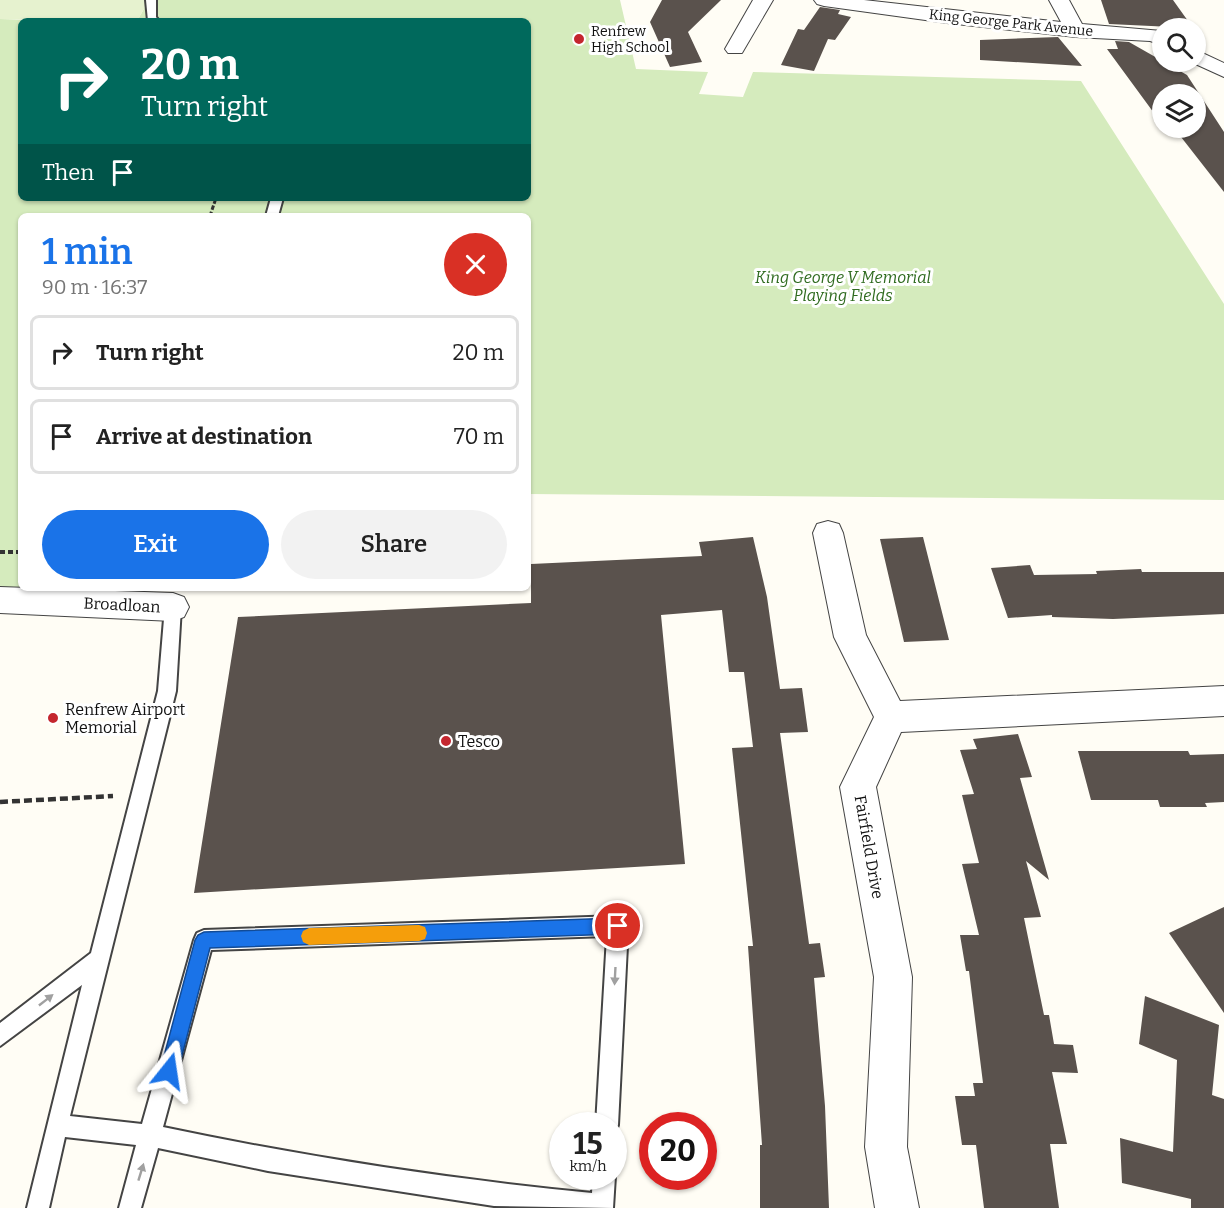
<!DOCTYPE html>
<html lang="en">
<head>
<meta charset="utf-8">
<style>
	:root { --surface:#fff; --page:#f2f2f2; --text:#222; --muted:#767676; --line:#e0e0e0; --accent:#1a73e8 }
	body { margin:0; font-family:Bitter,serif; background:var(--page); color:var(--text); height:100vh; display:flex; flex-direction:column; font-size:22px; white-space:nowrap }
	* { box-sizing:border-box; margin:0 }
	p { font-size:20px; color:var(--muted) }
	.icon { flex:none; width:33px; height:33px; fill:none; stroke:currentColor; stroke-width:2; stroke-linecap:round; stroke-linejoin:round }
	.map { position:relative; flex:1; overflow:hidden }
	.panel { position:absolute; left:18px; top:213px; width:513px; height:378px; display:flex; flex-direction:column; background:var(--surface); border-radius:9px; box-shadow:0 2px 4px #0004 }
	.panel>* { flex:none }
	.top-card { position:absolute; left:18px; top:18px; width:513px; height:183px; border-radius:9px; box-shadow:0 2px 4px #0004; background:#00695c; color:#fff; overflow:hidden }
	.fabs { position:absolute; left:1152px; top:18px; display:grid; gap:12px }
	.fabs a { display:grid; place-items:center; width:54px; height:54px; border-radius:50%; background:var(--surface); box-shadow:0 2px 4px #0004; font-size:30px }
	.speed { position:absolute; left:549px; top:1112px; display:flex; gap:12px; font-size:30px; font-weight:700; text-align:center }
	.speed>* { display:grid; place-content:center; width:78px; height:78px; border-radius:50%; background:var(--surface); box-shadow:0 2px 4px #0004; line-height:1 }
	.speed small { font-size:15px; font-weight:400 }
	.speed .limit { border:9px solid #d22; background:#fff; color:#111 }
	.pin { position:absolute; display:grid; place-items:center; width:51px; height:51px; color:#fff; margin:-26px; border:3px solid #fff; border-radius:50%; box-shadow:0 2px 6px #0007 }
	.me { position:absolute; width:66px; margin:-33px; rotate:15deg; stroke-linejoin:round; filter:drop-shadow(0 0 4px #0008) }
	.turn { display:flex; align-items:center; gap:21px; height:126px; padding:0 24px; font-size:27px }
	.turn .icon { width:78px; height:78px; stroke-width:2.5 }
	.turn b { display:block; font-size:42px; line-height:51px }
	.then { display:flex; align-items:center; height:57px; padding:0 24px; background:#0003; gap:12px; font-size:22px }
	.round { display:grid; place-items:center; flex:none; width:63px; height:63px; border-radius:32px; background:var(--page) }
	.head { display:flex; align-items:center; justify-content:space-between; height:102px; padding:0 24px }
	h1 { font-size:36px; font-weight:600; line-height:45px; color:var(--accent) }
	.button { display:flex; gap:12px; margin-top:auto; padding:12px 24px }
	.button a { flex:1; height:69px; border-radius:36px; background:var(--accent); color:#fff; font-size:24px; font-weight:600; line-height:69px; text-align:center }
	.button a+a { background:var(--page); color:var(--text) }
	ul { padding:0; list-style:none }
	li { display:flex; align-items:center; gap:18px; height:75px; margin:0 12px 9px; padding:0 12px; border:3px solid var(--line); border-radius:9px }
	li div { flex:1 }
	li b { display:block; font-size:22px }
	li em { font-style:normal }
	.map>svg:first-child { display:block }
	.green { fill:#d5ebbd }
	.pitch { fill:#e6f2cf }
	.building { fill:#5a524d }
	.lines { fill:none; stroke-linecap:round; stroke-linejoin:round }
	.lane-casing { stroke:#444; stroke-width:4 }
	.street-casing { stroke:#444; stroke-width:2 }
	.path-far2 { stroke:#333; stroke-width:3; stroke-dasharray:4.5 2; stroke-linecap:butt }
	.path-far1 { stroke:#333; stroke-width:4; stroke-dasharray:5 3; stroke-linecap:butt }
	.path { stroke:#333; stroke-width:4.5; stroke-dasharray:8 4; stroke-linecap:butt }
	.lane { fill:#fff; fill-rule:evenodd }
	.street { fill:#fff; fill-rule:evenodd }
	.oneway { fill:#a0a0a0 }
	.route { fill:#1a73e8; stroke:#114b97; stroke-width:1.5 }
	.slow { fill:#f59e0b }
	.poi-dot { fill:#c4262e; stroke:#fff; stroke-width:2 }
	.labels { text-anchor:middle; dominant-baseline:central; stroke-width:6; stroke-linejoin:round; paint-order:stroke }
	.far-street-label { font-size:14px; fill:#111; stroke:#fff }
	.far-poi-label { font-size:14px; fill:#111; stroke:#fff; text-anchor:start }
	.park-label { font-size:16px; font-style:italic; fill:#2f6b1f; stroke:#fff }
	.street-label { font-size:16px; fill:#111; stroke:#fff }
	.poi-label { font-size:16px; fill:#111; stroke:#fff; text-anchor:start }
</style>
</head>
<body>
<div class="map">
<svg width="1224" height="1208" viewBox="0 0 1224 1208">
	<rect width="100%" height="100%" fill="#fffdf5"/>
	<path class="green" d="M 149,0 L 620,0 L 636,69 L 708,72 L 699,94 L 743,97 L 753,72 L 1081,81 L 1224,304 L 1224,500 L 528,494 L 528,216 L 21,216 L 21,588 L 161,588 L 160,591 L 0,589 L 0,19 L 61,21 L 21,21 L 21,198 L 528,198 L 528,21 L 137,21 Z"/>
	<path class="pitch" d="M 0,0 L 149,0 L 137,21 L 0,19 Z"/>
	<path class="building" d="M 662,0 L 721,0 L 688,32 L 702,62 L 670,67 L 650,22 Z
		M 1101,0 L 1173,0 L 1193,28 L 1109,24 Z
		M 820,7 L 840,10 L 838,14 L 851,17 L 835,40 L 828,39 L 814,71 L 781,65 L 798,29 L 804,30 Z
		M 1058,37 L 1082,66 L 980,60 L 980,40 Z
		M 1115,41 L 1129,42 L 1187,75 L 1224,132 L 1224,192 L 1174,128 L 1196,128 L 1196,94 L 1162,94 L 1162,124 L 1107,49 L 1118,49 Z
		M 753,537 L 767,597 L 780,689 L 802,688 L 808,732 L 780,733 L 809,944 L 820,943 L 825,977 L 814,978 L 825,1106 L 829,1208 L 760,1208 L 760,1145 L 762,1145 L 748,946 L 753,946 L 732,748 L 753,747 L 744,672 L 729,672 L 722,610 L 661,615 L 685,864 L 194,893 L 238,617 L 531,603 L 531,564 L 702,556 L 699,542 Z
		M 923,537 L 949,640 L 904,642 L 880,539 Z
		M 1030,565 L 1034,575 L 1097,574 L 1096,571 L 1141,569 L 1142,572 L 1224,572 L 1224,614 L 1113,619 L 1052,617 L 1052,615 L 1008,618 L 991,568 Z
		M 1018,734 L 1032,777 L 1020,778 L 1049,880 L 1026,861 L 1041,917 L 1024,918 L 1044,1015 L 1049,1015 L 1054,1044 L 1073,1045 L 1078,1073 L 1052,1072 L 1067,1144 L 1050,1144 L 1059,1208 L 984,1208 L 976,1145 L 962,1145 L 955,1096 L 975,1096 L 973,1083 L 983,1083 L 969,971 L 966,971 L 960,935 L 979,935 L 962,864 L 979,863 L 962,795 L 974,794 L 960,750 L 977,749 L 973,739 Z
		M 1078,751 L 1188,751 L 1190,755 L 1224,754 L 1224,802 L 1205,803 L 1207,807 L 1160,807 L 1158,800 L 1091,800 Z
		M 1224,907 L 1224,1013 L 1169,933 Z
		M 1145,996 L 1219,1025 L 1212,1095 L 1224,1099 L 1224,1208 L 1191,1208 L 1191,1199 L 1122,1183 L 1120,1138 L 1173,1152 L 1177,1060 L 1139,1044 Z"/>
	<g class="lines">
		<g class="lane-casing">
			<path id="lane" d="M 146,0 L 156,0 L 156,17 L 159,21 L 148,21 Z
				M 271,198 L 283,198 L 278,216 L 266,216 Z
				M 173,600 L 179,602 L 181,607 L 176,691 L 70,1116 L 142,1124 L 194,940 L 197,933 L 204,930 L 618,916 L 625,919 L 628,926 L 618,1125 L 615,1133 L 614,1125 L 596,1125 L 607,936 L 211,950 L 163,1127 C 305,1157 448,1179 592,1193 L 593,1176 L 614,1176 L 614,1172 L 615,1176 L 613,1208 L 494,1206 L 268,1171 L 158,1148 L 141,1208 L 119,1208 L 136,1145 L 65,1137 L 49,1208 L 27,1208 L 82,985 L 0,1046 L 0,1023 L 91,953 L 158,691 L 165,607 L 167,602 Z"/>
		</g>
		<g class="street-casing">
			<path id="street" d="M 753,0 L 773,0 L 742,53 L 728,53 L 725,49 Z
				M 814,0 L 864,0 L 1061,22 L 1049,0 L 1069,0 L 1082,24 L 1162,31 L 1162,45 L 1150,41 L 1076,37 L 947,23 L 824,6 L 817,4 Z
				M 1196,50 L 1224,63 L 1224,77 L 1191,62 L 1196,62 Z
				M 828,521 L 839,524 L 843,533 L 866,635 L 900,701 L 1224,686 L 1224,716 L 901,732 L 876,787 L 912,977 L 907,1147 L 919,1208 L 875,1208 L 865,1147 L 874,977 L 840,787 L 874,717 L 834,637 L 813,533 L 817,524 Z
				M 0,587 L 173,593 L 184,597 L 189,607 L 184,617 L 173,621 L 0,613 Z"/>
		</g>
		<path class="path-far2" d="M 210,216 L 216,198"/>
		<path class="path-far1" d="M 0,552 L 21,552"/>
		<path class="path" d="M 0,802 L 113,796"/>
		<use href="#lane" class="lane"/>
		<use href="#street" class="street"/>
	</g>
	<defs><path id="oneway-solid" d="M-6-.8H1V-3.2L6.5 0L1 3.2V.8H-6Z" transform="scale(1.5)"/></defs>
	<g class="oneway">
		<use href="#oneway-solid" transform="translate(615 976) rotate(93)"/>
		<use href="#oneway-solid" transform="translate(46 1000) rotate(-38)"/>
		<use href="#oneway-solid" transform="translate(141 1172) rotate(-73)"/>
	</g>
	<path class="route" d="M 618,918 L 624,920 L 626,926 L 624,932 L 618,934 L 210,948 L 178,1071 L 175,1077 L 169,1080 L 163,1077 L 160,1071 L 195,940 L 198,935 L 204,932 Z"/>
	<path class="slow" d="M 419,925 L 425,927 L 427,933 L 425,939 L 419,941 L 309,945 L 303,942 L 301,936 L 303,931 L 309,928 Z"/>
	<g class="poi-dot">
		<circle cx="579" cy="39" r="6"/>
		<circle cx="53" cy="718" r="6"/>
		<circle cx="446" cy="741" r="6"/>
	</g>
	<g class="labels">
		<g class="far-street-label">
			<text transform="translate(1011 23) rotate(6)">King George Park Avenue</text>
		</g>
		<g class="far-poi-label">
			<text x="591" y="31">Renfrew<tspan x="591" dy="16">High School</tspan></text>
		</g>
		<g class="park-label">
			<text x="843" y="277">King George V Memorial<tspan x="843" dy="18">Playing Fields</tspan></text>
		</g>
		<g class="street-label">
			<text transform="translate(122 605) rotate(3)">Broadloan</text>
			<text transform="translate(869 847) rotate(80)">Fairfield Drive</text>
		</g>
		<g class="poi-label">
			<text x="65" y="709">Renfrew Airport<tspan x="65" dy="18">Memorial</tspan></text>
			<text x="458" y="741">Tesco</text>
		</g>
	</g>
</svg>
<div class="fabs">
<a><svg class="icon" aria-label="search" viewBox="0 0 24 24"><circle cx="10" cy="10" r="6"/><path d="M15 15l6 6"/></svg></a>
<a><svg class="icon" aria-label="layers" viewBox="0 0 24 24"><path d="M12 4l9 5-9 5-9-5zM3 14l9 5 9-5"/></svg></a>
</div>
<div class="speed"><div>15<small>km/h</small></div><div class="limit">20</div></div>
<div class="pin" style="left:618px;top:926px;background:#d93025"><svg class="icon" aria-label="arrive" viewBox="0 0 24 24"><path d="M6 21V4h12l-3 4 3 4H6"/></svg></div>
<svg class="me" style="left:169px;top:1071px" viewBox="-20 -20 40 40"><path d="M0-17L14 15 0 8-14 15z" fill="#1a73e8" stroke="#fff" stroke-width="4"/></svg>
<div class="top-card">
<div class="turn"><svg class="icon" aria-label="right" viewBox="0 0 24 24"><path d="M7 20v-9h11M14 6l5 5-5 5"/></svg><div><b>20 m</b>Turn right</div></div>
<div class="then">Then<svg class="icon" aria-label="arrive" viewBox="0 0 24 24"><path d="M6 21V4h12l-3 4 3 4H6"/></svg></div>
</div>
<section class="panel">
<div class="head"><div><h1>1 min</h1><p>90 m · 16:37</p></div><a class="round" style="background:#d93025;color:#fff"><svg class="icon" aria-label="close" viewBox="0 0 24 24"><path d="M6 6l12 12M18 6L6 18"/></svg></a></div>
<ul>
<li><svg class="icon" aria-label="right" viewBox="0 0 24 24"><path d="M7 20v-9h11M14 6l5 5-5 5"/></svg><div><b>Turn right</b></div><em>20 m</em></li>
<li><svg class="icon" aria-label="arrive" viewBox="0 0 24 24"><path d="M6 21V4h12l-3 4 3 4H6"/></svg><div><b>Arrive at destination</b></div><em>70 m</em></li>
</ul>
<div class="button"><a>Exit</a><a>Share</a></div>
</section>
</div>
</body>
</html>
